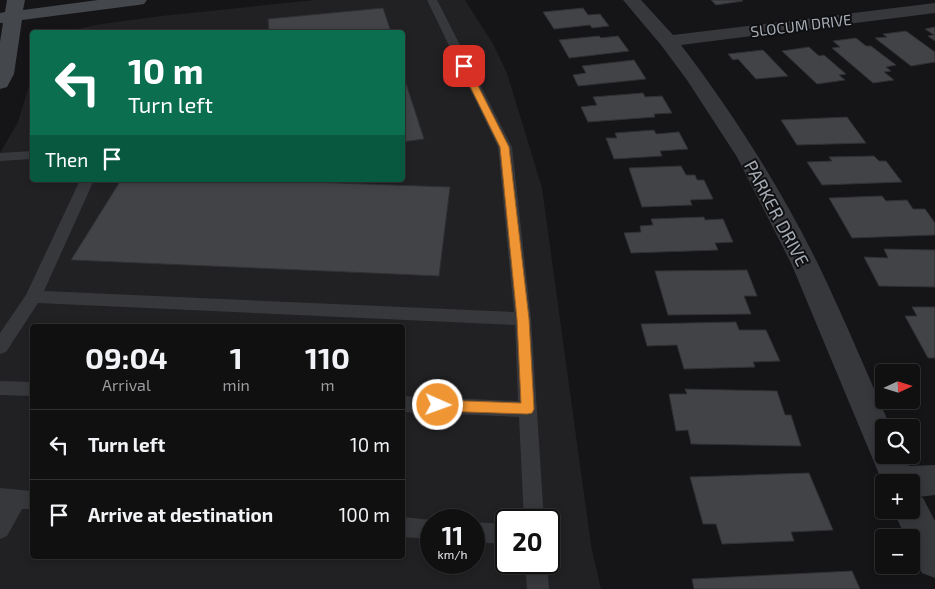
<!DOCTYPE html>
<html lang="en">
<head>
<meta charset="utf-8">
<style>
	:root { --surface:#101011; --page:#19191a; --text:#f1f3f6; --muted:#9c9d9f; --line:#303031 }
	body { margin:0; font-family:"Exo 2",sans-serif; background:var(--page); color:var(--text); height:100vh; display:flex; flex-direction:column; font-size:19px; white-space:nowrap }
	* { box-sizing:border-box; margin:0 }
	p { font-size:16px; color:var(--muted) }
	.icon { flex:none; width:28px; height:28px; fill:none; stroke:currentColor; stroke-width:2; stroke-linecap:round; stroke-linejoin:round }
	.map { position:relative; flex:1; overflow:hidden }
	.panel { position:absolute; left:30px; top:324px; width:375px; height:235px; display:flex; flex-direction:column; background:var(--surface); border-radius:5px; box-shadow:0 2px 8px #0003,0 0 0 1px var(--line) }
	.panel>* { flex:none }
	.guide { position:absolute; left:30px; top:30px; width:375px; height:152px; border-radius:5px; box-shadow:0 2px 8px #0003,0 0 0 1px var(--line); background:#0b6e4f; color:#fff; overflow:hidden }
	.needle { width:32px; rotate:86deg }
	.tools { position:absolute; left:875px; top:364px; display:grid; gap:10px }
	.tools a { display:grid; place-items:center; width:45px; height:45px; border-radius:5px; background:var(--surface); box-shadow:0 2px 8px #0003,0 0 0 1px var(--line); font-size:25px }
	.speed { position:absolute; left:420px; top:509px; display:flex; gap:10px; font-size:25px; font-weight:700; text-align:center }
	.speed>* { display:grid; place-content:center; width:65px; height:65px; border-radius:50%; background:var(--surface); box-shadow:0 2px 8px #0003,0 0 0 1px var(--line); line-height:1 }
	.speed small { font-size:12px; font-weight:400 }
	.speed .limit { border:2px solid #111; border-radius:8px; background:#fff; color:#111 }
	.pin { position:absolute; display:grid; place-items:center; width:42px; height:42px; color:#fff; margin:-21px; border-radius:10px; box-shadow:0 2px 8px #0006 }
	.me { position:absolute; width:55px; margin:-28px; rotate:92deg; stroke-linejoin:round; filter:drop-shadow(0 0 4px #0008) }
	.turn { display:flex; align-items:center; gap:18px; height:105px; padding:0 15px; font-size:22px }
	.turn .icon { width:65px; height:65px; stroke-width:2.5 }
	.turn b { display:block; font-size:35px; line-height:42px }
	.then { display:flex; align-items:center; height:48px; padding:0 15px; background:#0003; gap:10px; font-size:19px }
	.eta { display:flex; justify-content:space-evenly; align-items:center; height:85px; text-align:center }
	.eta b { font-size:30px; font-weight:700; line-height:35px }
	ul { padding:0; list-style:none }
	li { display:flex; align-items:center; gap:15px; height:70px; padding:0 15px; border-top:1px solid var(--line) }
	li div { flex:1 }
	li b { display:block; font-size:19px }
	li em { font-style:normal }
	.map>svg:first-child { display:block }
	.built { fill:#212124; fill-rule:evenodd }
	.building { fill:#414347; stroke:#2f3033 }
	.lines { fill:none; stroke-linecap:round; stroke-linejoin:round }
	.lane { fill:#36383c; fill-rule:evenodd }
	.street { fill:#36383c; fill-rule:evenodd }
	.secondary { fill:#44474c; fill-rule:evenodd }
	.route { fill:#f09534; stroke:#9c6122 }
	.labels { text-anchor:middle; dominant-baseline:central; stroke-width:4; stroke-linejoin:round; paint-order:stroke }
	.far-street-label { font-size:15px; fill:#a7aeb7; stroke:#101012 }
	.street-label { font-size:18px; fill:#a7aeb7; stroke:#101012 }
</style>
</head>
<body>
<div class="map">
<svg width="935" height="589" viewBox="0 0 935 589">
	<rect width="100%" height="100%" fill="#151517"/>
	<path class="built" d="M 315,0 L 465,0 L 493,44 L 507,73 L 542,188 L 591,545 L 601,589 L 0,589 L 0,153 L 18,122 L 32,76 L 32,180 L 402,180 L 402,32 L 65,32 L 95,25 L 161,16 ZM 32,326 L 402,326 L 402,556 L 32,556 ZM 431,520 L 474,520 L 474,562 L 431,562 ZM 506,520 L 549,520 L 549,562 L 506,562 Z"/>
	<path class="building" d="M 711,0 L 742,0 L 743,1 L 716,5 Z
		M 383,8 L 391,32 L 269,32 L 268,19 Z
		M 583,8 L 588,15 L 600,14 L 609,26 L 592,28 L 590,25 L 554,29 L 543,12 Z
		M 935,27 L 935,41 L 928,36 L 934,35 L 925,29 Z
		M 906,31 L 935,52 L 935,62 L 911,66 L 875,38 L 887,37 L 883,34 Z
		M 599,36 L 601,38 L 618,36 L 629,51 L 569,58 L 559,40 Z
		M 856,38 L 866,46 L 871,46 L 896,65 L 886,67 L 891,71 L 884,72 L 894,80 L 873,83 L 832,48 L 840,47 L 833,41 Z
		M 809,47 L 819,56 L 824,55 L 846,74 L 839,75 L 845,80 L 817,84 L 782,51 Z
		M 763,50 L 788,76 L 756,79 L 738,59 L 733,60 L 728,54 Z
		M 634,60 L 646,79 L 578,86 L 573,75 L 586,73 L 582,66 Z
		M 402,71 L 424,139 L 402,142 Z
		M 643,93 L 645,97 L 662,96 L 672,113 L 654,114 L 655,117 L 588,122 L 581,107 L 597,105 L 593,97 Z
		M 847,117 L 866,143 L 797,145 L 781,120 Z
		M 654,130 L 656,134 L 679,132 L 688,149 L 660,151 L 662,156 L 614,159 L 606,138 L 617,138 L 615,133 Z
		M 874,156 L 879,161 L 886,161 L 902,182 L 822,185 L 807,162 L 832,161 L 829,157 Z
		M 681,166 L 686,175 L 695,175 L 697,180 L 704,180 L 713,199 L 690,200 L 692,205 L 642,207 L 629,168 Z
		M 121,180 L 252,180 L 450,187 L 439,276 L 71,260 Z
		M 882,196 L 886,201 L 907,200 L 913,209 L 925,209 L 935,223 L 935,235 L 852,238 L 829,198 Z
		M 704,217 L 705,220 L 723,219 L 733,242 L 715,243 L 718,250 L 631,253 L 624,233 L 641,232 L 640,226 L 653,225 L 651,219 Z
		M 884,249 L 935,250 L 935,287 L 879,286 L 864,257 L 888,258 Z
		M 747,270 L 757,296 L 744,296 L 751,314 L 668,315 L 655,271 Z
		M 912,307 L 935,307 L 935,358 L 928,358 L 905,316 L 917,316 Z
		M 736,322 L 739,330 L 766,330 L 780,361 L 753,362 L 755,367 L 684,369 L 677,345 L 647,346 L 641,324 Z
		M 685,389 L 777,391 L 785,415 L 791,415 L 801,446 L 691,444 L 688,430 L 676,431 L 669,394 L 687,394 Z
		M 809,473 L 833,530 L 791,532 L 794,541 L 722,544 L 716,524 L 703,524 L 690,477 Z
		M 852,571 L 860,589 L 694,589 L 692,579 Z"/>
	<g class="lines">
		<path class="lane" d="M 427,0 L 437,0 L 512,147 L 531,319 L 544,520 L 524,520 L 519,417 L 402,412 L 402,396 L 518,401 L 515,325 L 38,303 L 6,352 L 0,354 L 0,333 L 26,295 L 80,180 L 94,180 L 44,291 L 514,312 L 498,147 Z
			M 32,151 L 32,159 L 0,161 L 0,153 Z
			M 0,381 L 32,382 L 32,396 L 0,395 Z
			M 0,488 L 32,491 L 32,509 L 22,509 L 7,536 L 0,539 Z
			M 402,517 L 434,520 L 431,520 L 431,539 L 402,537 Z
			M 474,522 L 506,524 L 506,544 L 474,542 Z
			M 525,562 L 547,562 L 549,589 L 527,589 Z"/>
		<path class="street" d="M 623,0 L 641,0 L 673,35 L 935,3 L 935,13 L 681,45 C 733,113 780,187 818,264 C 844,318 867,373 891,428 L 884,428 L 884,455 L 904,455 L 909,466 L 935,465 L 935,495 L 919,497 L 923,498 L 935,521 L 935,578 L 922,573 L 911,549 L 911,538 L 906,538 L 893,510 L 911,510 L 911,482 L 884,482 L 884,486 L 791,263 L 737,157 L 687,80 L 661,45 Z"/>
		<path class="secondary" d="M 7,0 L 25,0 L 23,10 L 98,0 L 147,0 L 144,4 L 138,5 L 22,20 L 14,74 L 7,87 L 0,89 L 0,42 L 3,23 L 0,23 L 0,13 L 5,12 Z"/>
	</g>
	<path class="route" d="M 464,63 L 468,66 L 509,147 L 529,319 L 534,409 L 532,413 L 527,414 L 438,411 L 434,409 L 432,405 L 434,401 L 438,400 L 521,403 L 517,319 L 500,147 L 460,66 Z"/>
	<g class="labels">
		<g class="far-street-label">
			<text transform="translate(801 25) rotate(-7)">SLOCUM DRIVE</text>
		</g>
		<g class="street-label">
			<text transform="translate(777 213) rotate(62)">PARKER DRIVE</text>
		</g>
	</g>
</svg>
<div class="tools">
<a><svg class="needle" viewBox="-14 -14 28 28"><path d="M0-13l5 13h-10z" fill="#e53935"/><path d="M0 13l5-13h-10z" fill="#9c9d9f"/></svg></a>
<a><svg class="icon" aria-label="search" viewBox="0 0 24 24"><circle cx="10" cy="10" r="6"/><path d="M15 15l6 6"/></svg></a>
<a>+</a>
<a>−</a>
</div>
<div class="speed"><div>11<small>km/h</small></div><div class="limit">20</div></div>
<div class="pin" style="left:464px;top:66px;background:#d93025"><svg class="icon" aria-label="arrive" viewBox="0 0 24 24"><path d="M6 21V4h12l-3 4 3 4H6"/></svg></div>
<svg class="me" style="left:438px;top:405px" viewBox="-20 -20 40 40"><circle r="17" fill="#f09534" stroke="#fff" stroke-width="3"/><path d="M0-11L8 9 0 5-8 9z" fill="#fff"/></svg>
<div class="guide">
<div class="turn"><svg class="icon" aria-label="left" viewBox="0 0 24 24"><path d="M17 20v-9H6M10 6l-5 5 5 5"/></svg><div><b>10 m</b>Turn left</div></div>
<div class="then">Then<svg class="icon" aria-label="arrive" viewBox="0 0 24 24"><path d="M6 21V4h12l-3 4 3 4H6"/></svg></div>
</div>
<section class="panel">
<div class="eta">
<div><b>09:04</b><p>Arrival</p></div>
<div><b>1</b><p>min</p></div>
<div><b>110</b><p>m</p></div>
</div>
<ul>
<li><svg class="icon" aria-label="left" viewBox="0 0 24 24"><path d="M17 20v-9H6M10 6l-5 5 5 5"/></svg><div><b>Turn left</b></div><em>10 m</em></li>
<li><svg class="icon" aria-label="arrive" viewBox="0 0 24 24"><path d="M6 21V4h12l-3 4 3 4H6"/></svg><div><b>Arrive at destination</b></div><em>100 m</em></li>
</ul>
</section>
</div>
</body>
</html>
